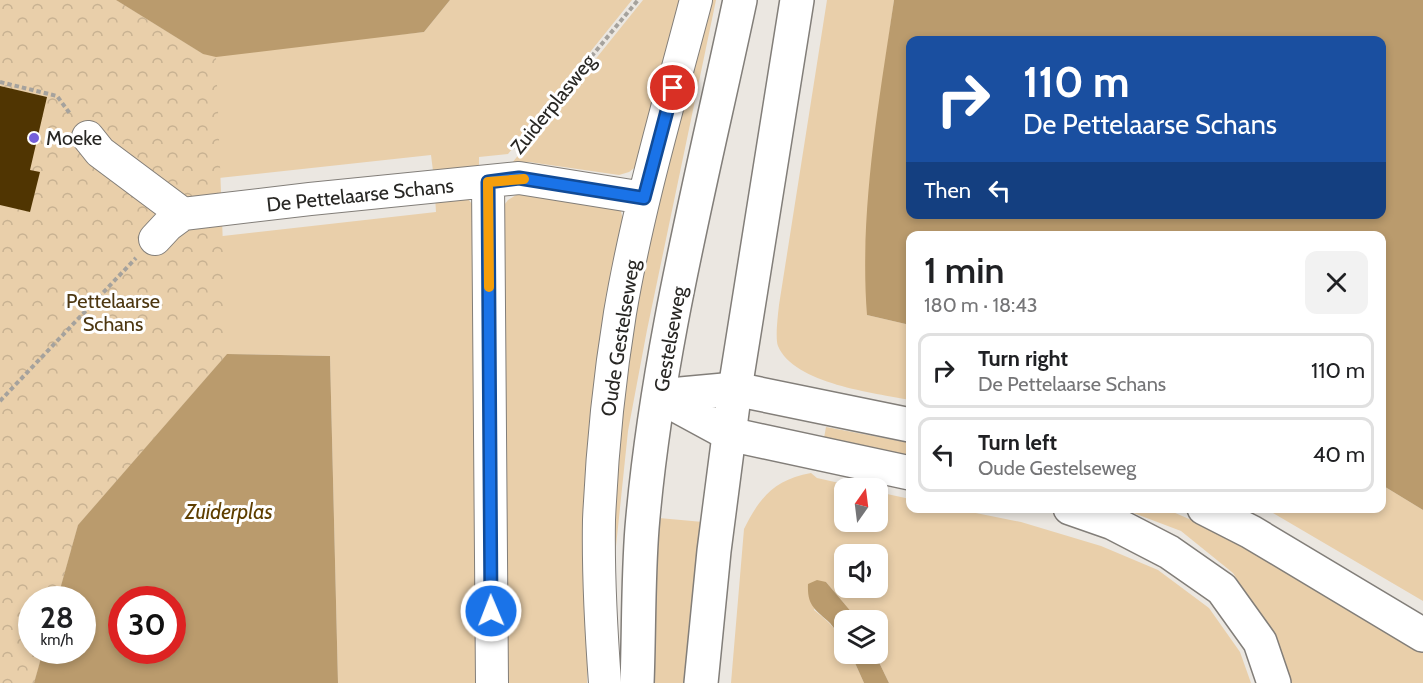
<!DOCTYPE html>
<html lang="en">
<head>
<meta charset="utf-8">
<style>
	:root { --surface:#fff; --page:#f2f2f2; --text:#202124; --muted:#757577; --line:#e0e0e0 }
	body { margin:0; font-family:Cabin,sans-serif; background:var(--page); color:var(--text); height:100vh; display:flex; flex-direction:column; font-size:22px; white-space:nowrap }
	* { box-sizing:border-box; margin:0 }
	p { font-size:20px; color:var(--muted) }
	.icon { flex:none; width:33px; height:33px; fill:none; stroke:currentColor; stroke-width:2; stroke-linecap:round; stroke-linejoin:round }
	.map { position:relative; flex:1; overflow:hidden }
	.drawer { position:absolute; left:906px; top:231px; width:480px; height:282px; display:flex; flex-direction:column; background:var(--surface); border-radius:12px; box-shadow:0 3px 9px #0003 }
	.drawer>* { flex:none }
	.top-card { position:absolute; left:906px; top:36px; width:480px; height:183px; border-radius:12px; box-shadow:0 3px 9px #0003; background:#1a4fa0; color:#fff; overflow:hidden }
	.needle { width:39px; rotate:14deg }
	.controls { position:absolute; left:834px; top:478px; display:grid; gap:12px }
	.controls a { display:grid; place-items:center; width:54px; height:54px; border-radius:12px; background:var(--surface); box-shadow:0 3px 9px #0003; font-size:30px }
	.speed { position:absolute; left:18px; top:586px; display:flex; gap:12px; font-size:30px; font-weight:700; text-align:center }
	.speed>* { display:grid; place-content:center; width:78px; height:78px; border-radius:50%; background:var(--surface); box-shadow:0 3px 9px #0003; line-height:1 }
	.speed small { font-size:15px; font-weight:400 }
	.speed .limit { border:9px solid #d22; background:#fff; color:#111 }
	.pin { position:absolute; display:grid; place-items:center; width:51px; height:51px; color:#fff; margin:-26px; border:3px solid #fff; border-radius:50%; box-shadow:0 2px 6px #0007 }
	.me { position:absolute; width:66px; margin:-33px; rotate:359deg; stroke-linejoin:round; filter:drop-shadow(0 0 4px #0008) }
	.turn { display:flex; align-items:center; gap:21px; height:126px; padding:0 18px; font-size:27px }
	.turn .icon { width:78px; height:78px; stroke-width:2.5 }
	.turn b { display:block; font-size:42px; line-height:51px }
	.then { display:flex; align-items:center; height:57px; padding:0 18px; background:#0003; gap:12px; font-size:22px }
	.round { display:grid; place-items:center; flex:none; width:63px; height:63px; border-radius:12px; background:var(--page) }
	.headline { display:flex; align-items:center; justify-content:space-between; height:102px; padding:0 18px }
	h1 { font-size:36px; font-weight:600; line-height:45px }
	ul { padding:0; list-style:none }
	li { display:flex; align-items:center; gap:18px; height:75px; margin:0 12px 9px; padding:0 6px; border:3px solid var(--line); border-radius:12px }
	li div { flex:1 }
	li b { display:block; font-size:22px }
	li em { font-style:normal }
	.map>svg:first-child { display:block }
	.grass { fill:#e9cfaa; fill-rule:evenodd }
	.forest { fill:url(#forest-crowns) }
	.water { fill:#ba9b6d; fill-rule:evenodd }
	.building { fill:#503502 }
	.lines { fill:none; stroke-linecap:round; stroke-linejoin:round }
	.minor-casing { stroke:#827e79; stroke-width:34 }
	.major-casing { stroke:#827e79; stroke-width:36 }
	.highway-casing { stroke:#827e79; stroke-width:36 }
	.path { stroke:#a5a29d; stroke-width:4; stroke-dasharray:4.5 3; stroke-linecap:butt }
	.minor { stroke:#fff; stroke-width:32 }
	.major { stroke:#fff; stroke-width:33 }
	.highway { stroke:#fff; stroke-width:33 }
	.route-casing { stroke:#114b97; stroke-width:15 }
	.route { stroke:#1a73e8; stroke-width:10 }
	.slow { stroke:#f59e0b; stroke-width:10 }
	.poi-dot { fill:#745fda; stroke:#fff; stroke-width:2 }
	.labels { text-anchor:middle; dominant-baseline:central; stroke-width:6; stroke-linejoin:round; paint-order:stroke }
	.street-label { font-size:20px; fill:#282724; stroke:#fff }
	.poi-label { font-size:20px; fill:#282724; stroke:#fff; text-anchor:start }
	.park-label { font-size:20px; fill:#4d3711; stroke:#fff }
	.water-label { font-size:21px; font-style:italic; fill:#5f3f01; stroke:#fff }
</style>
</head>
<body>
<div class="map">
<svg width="1423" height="683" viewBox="0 0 1423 683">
	<defs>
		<pattern id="forest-crowns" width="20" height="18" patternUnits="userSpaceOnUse" patternTransform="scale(1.5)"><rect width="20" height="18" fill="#e9cfaa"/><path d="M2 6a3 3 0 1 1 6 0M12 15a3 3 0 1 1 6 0" fill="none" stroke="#c8b292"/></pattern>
	</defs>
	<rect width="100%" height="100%" fill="#ebe7e1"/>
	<path class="grass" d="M 0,0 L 116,0 L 203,54 L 424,32 L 450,0 L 632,0 L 508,154 L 479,157 L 479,167 L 433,171 L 431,155 L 191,181 Z
		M 643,0 L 684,0 L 638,165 L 629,172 L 619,175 L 529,162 L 512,163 Z
		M 700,0 L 716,0 L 647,330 L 628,431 L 610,604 L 623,347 Z
		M 827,0 L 894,0 L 873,151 L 867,315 L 910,325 L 910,400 C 875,393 794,384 778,346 C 775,339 778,314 779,305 Z
		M 521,192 L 620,206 L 624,226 L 588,619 L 587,683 L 500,683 L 501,209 L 508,200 Z
		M 435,196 L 468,199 L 476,209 L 482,683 L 338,683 L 330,356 L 227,354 L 78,525 L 57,600 L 32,600 L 32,651 L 43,651 L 34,683 L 0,683 L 0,414 L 205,238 L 436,212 Z
		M 826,427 L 910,443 L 910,457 L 824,438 Z
		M 811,473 L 817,478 L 866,489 L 844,489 L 844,522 L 878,522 L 878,492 L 910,499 L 910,508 L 956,509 L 1021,522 L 1101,546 L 1158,570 L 1209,608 L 1240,652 L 1251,683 L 889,683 L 875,654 L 878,654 L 878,621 L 859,621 L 826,582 L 814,610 C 829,622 844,634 844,654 L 851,654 L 864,683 L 731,683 L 744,529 C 760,497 774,480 811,473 ZM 844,555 L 878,555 L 878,588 L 844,588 Z
		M 1382,485 L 1423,510 L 1423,601 L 1266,509 L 1382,508 Z
		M 1123,509 L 1166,509 L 1247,544 L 1423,650 L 1423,683 L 1285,683 L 1272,635 L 1233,573 L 1181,531 Z
		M 659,518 L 703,522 L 686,683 L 654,683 L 655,592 Z"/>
	<path class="forest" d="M 0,0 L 116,0 L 203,54 L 216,57 L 227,354 L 78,525 L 57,600 L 32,600 L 32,651 L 43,651 L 34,683 L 0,683 Z"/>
	<path class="water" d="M 116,0 L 450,0 L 424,32 L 216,57 L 203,54 Z
		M 894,0 L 1423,0 L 1423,510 L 1382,485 L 1382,236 L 910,236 L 910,325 L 867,315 C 859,212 879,102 894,0 ZM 910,40 L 1382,40 L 1382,214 L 910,214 Z
		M 227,354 L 330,356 L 338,683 L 34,683 L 43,651 L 82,651 L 82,600 L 57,600 L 78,525 ZM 122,600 L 172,600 L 172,651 L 122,651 Z
		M 817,580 L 826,582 L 859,621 L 844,621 L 844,642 C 840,636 835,629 830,623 C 815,609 807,606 808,584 Z
		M 851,654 L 875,654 L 889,683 L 864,683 Z"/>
	<path class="building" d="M 0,86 L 47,97 L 30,170 L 40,172 L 30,212 L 0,205 Z"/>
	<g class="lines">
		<g class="minor-casing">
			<path id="minor" d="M 88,137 L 100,152 L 183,214
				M 488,182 L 492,683
				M 155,239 L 168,225 L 183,214 L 310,199 L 519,178 L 644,198
				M 605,683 C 601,629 598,574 599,520 C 602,451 609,381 620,313 C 638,207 669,103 696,0"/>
		</g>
		<g class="major-casing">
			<path id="major" d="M 637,683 C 639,632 638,580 642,528 C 657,350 703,175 740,0
				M 701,683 L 714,551 L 735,389 L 797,0"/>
		</g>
		<g class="highway-casing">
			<path id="highway" d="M 659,396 L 729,434 L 910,473
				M 659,396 L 735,389 L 910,425
				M 1070,508 L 1113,523 L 1169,552 L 1222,589 L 1260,642 L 1274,683
				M 1204,508 L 1251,532 L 1423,635"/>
		</g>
		<path class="path" d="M 0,82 L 57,96 L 71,115
			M 515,149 L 638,0
			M 0,401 L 136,258"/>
		<use href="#minor" class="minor"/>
		<use href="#major" class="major"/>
		<use href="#highway" class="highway"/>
	</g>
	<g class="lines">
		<g class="route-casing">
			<path id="route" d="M 491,611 L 488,182 L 519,178 L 644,198 L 673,88"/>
		</g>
		<use href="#route" class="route"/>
		<path class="slow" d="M 489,287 L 488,182 L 524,179"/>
	</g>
	<circle class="poi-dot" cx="34" cy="138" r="6"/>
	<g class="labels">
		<g class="street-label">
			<text transform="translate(553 104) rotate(-51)">Zuiderplasweg</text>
			<text transform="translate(360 195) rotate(-6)">De Pettelaarse Schans</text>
			<text transform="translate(620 338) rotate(-81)">Oude Gestelseweg</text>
			<text transform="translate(670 339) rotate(-80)">Gestelseweg</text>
		</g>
		<g class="poi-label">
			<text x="46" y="138">Moeke</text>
		</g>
		<g class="park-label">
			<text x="113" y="301">Pettelaarse<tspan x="113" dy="23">Schans</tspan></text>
		</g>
		<g class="water-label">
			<text x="229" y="511">Zuiderplas</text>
		</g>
	</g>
</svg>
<div class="controls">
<a><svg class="needle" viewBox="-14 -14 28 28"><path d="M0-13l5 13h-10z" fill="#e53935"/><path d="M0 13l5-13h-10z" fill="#757577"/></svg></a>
<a><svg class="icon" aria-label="sound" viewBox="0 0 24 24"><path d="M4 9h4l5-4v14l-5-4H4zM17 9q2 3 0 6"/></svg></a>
<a><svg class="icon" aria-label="layers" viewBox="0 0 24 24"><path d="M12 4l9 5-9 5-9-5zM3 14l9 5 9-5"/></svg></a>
</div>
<div class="speed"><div>28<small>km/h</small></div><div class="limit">30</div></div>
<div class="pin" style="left:673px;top:88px;background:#d93025"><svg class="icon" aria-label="arrive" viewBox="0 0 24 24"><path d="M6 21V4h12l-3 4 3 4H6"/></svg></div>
<svg class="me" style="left:491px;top:611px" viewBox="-20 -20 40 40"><circle r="17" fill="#1a73e8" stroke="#fff" stroke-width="3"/><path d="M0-11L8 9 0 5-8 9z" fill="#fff"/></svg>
<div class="top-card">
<div class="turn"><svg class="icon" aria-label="right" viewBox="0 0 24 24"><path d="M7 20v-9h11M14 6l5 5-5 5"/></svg><div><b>110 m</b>De Pettelaarse Schans</div></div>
<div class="then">Then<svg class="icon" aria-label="left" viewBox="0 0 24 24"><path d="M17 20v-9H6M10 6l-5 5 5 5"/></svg></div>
</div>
<section class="drawer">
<div class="headline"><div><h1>1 min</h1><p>180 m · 18:43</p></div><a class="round"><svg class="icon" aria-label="close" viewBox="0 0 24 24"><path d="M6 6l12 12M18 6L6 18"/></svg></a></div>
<ul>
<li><svg class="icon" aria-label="right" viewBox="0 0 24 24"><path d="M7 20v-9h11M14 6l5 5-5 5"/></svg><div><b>Turn right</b><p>De Pettelaarse Schans</p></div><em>110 m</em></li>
<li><svg class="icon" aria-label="left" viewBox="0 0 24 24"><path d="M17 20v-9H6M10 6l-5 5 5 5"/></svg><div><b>Turn left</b><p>Oude Gestelseweg</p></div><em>40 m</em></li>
</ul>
</section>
</div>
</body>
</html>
